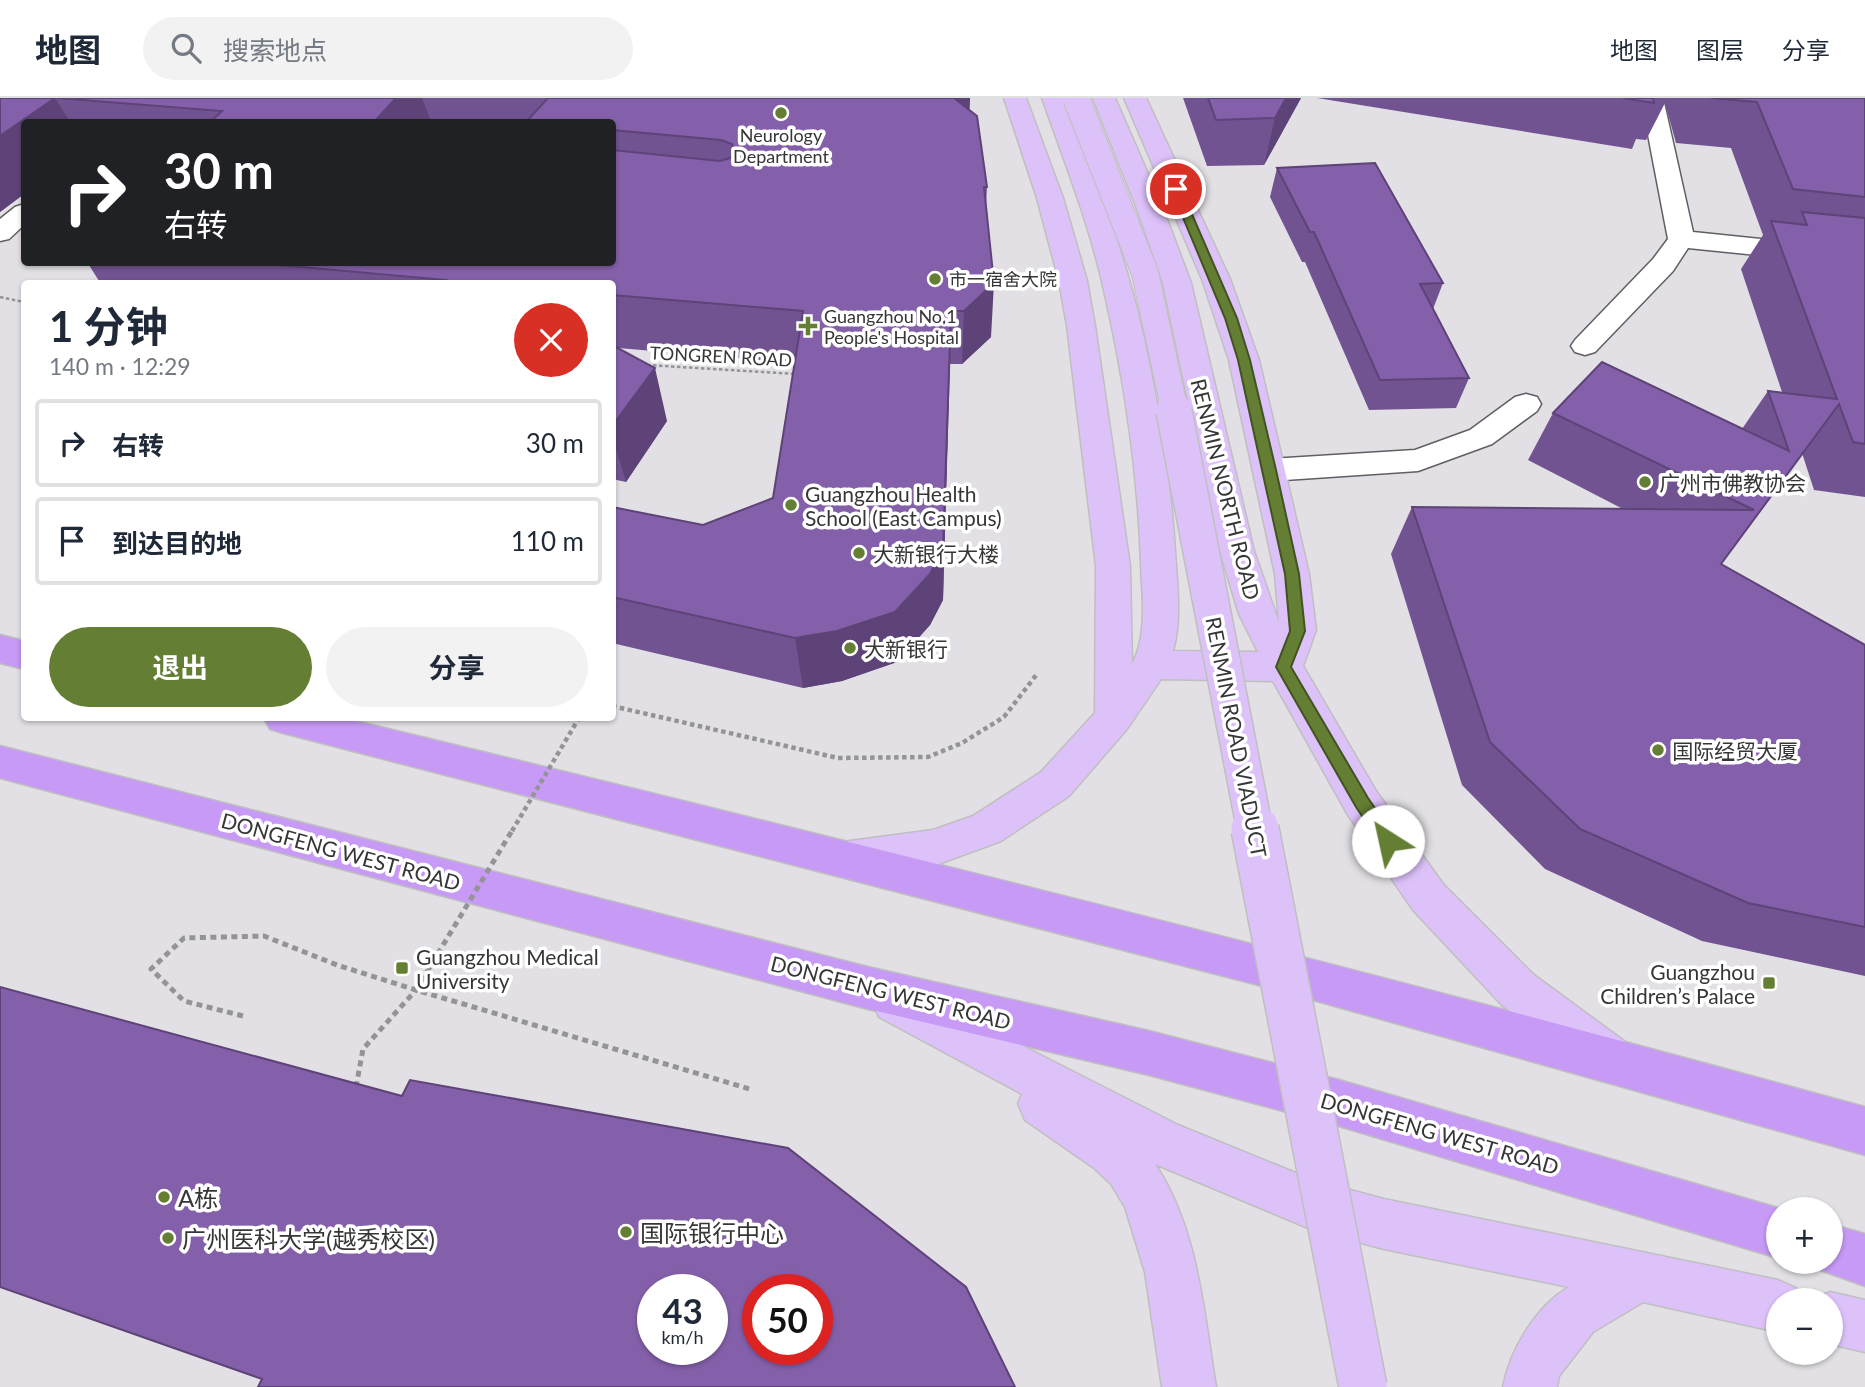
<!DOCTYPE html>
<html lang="zh">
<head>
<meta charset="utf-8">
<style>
	:root { --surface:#fff; --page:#f2f2f3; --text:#1f2937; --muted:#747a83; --line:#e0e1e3; --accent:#647f33 }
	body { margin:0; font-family:Lato,"Noto Sans SC",sans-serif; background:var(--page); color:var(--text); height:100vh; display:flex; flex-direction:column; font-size:26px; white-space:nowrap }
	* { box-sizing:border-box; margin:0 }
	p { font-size:23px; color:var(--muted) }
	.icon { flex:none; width:38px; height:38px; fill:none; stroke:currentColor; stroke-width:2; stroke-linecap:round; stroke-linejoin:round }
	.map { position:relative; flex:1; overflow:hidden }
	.side { position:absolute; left:21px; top:182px; width:595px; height:441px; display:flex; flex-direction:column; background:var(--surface); border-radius:7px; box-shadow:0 2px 5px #0004 }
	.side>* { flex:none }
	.guide { position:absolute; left:21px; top:21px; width:595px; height:147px; border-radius:7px; box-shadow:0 2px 5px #0004; background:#202124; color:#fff; overflow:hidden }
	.controls { position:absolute; left:1766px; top:1099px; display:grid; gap:14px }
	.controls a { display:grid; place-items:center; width:77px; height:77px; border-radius:50%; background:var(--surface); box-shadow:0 2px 5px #0004; font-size:35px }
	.speed { position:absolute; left:637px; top:1176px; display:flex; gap:14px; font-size:35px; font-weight:700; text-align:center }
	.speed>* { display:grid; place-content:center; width:91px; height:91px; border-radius:50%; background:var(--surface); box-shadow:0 2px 5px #0004; line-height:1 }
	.speed small { font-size:18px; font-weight:400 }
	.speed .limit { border:10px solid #d22; background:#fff; color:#111 }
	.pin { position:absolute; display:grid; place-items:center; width:60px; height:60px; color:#fff; margin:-30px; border:4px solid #fff; border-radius:50%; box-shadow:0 2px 7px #0007 }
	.me { position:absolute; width:77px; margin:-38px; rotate:325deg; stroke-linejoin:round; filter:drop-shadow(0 0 5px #0008) }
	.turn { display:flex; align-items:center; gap:24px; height:147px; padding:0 28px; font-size:32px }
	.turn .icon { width:91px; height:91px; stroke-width:2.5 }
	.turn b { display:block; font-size:49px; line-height:60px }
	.round { display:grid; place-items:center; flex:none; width:74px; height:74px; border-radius:37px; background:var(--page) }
	.head { display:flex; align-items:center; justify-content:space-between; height:119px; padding:0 28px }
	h1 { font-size:42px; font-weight:700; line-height:52px }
	.button { display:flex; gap:14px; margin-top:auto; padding:14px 28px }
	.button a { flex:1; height:80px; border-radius:42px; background:var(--accent); color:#fff; font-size:28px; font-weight:700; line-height:80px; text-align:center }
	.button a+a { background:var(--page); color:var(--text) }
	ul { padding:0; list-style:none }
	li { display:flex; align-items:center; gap:21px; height:88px; margin:0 14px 10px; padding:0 14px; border:4px solid var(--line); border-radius:7px }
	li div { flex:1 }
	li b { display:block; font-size:26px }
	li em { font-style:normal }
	header { display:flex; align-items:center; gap:42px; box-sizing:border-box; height:98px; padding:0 35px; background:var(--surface); border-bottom:2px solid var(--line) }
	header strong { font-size:33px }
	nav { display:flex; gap:38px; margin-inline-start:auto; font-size:24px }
	.search { width:490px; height:63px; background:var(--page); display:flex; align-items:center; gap:18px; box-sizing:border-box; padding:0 24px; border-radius:38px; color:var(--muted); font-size:26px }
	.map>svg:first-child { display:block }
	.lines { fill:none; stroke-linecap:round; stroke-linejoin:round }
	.minor-casing { stroke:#605e62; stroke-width:3 }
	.major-casing { stroke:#bfbfbf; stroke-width:3 }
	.highway-casing { stroke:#bfbfbf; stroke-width:3 }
	.path-far2 { stroke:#949395; stroke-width:2.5; stroke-dasharray:3.5 2.5; stroke-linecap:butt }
	.path-far1 { stroke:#949395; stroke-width:4.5; stroke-dasharray:4.5 3.5; stroke-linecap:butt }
	.path { stroke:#949395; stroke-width:5; stroke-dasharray:6 4.5; stroke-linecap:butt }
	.minor { fill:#fff; fill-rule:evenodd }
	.major { fill:#ddc2fa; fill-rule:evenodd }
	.highway { fill:#c79af6; fill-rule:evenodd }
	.major-bridge-far2-casing { stroke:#bfbfbf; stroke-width:28; stroke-linecap:butt }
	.major-bridge-far1-casing { stroke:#bfbfbf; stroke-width:38; stroke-linecap:butt }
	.major-bridge-casing { stroke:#bfbfbf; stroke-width:50; stroke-linecap:butt }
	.path-bridge-far1 { stroke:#949395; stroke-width:4.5; stroke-dasharray:4.5 3.5; stroke-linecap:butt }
	.path-bridge { stroke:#949395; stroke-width:5; stroke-dasharray:6 4.5; stroke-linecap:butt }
	.major-bridge-far2 { stroke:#ddc2fa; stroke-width:26 }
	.major-bridge-far1 { stroke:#ddc2fa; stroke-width:35 }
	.major-bridge { stroke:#ddc2fa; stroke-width:47 }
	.wall { fill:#725392 }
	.shaded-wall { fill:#5d4377 }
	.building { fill:#8560aa; stroke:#5d4377; stroke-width:2; fill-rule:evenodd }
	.route { fill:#647f33; stroke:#415321; stroke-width:2 }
	.poi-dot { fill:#647f33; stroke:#fff; stroke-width:2.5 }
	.labels { text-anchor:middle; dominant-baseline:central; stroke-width:7; stroke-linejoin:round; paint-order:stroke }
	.far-poi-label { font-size:18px; fill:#363637; stroke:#fff; text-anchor:start }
	.far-street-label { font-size:18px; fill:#363637; stroke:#fff }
	.poi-label { font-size:21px; fill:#363637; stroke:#fff; text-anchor:start }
	.street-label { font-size:21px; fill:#363637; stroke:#fff }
	.near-poi-label { font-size:24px; fill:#363637; stroke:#fff; text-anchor:start }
</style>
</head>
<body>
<header>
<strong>地图</strong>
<div class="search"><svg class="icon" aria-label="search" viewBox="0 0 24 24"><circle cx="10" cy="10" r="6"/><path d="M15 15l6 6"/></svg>搜索地点</div>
<nav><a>地图</a><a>图层</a><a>分享</a></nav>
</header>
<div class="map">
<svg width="1865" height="1289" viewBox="0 0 1865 1289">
	<rect width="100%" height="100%" fill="#e2e0e4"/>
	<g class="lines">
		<g class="minor-casing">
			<path id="minor" d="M 1641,0 L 1663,0 L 1693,134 L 1865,152 L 1865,168 L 1688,150 L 1673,173 L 1595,254 L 1585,257 L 1575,254 L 1571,248 L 1575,242 L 1653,161 L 1668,141 Z
				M 24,106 L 24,127 L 9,141 L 0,143 L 0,121 L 15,109 Z
				M 1526,296 L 1537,299 L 1541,306 L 1537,313 L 1492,346 L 1418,373 L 1269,383 L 1258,380 L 1253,372 L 1258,364 L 1269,361 L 1415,352 L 1470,332 L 1515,299 Z"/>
		</g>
		<g class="major-casing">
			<path id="major" d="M 1004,0 L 1026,0 L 1063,100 L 1087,183 L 1095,228 L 1130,468 L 1132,566 C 1148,537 1142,498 1141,466 C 1138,377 1125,285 1105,197 C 1091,130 1065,65 1042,0 L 1064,0 C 1089,64 1115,129 1133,196 C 1154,275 1170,371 1175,453 C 1177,486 1182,521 1173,553 L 1258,554 L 1239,516 L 1220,453 L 1163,185 L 1136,108 L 1093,0 L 1115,0 L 1162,108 L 1191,185 L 1254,453 L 1279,525 L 1275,476 L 1229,262 L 1202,181 L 1124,0 L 1146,0 L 1230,181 L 1259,262 L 1309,476 L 1316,532 L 1303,568 L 1376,693 L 1443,786 L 1534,877 L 1624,943 L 1631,959 L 1624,975 L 1608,981 L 1592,975 L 1502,907 L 1413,812 L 1348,717 L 1273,583 L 1161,581 L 1127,631 L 1069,698 L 1001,743 L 933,768 L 850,779 L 835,774 L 829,761 L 835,748 L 850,743 L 933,732 L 973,718 L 1041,674 L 1095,615 L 1096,468 L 1067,228 L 1059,183 L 1037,100 Z
				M 895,883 L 1178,1027 L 1313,1082 L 1384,1101 L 1778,1182 L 1796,1190 L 1802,1202 L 1778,1202 L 1778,1234 L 1643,1204 L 1593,1234 L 1559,1278 L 1557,1289 L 1503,1289 C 1510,1252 1536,1208 1569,1189 L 1384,1151 L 1313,1132 L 1155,1066 C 1198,1130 1204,1215 1216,1289 L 1162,1289 L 1145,1174 L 1125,1109 L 1111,1086 L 1094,1070 L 1025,1022 L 1018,1005 L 1022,996 L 879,919 L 873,904 L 879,889 Z
				M 1830,1194 L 1865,1202 L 1865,1254 L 1830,1246 L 1830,1202 L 1811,1202 Z"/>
		</g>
		<g class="highway-casing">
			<path id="highway" d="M 0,537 L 24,543 L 24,571 L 0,565 Z
				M 264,620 L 343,620 C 852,743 1360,870 1865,1009 L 1865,1057 L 1274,891 L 283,635 L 270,631 Z
				M 0,648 L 868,869 L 1149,933 L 1339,982 L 1778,1110 L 1782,1111 L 1778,1111 L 1778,1160 L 1339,1028 L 1149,977 L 868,911 L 0,680 Z
				M 1830,1126 L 1865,1136 L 1865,1188 L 1812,1169 L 1810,1164 L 1830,1164 Z"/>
		</g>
		<path class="path-far2" d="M 0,199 L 24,204
			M 647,267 L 796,276"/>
		<path class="path-far1" d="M 612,608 L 838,660 L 928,659 L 962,645 L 1004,619 L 1037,576"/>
		<path class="path" d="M 243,918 L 184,903 L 151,871 L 184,840 L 264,838 L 337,867 L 416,892 L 753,992
			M 356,989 L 363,951 L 416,892"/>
		<use href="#minor" class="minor"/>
		<use href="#major" class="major"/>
		<use href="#highway" class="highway"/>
		<g class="major-bridge-far2-casing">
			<path id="major-bridge-far2" d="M 1076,0 L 1145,175 L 1175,314"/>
		</g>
		<g class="major-bridge-far1-casing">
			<path id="major-bridge-far1" d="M 1174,313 L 1255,733"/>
		</g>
		<g class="major-bridge-casing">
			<path id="major-bridge" d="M 1255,731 L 1363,1289"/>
		</g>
		<path class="path-bridge-far1" d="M 512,733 L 579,620"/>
		<path class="path-bridge" d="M 416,892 L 513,731"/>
		<use href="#major-bridge-far2" class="major-bridge-far2"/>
		<use href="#major-bridge-far1" class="major-bridge-far1"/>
		<use href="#major-bridge" class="major-bridge"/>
	</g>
	<path class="wall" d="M 0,0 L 970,0 L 969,12 L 987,89 L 986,108 L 991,239 L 962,266 L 950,266 L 943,502 L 930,527 L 897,564 L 842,583 L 803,590 L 612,545 L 612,409 L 703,427 L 773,400 L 795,265 L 618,250 L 667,323 L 626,384 L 612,381 L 612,186 L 101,186 L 87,164 L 612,164 L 612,24 L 24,24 L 24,96 L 0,114 Z
		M 1183,0 L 1301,0 L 1264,67 L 1207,68 Z
		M 1317,0 L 1865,0 L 1865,399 L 1814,392 L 1802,355 L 1721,466 L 1865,547 L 1865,878 L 1702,843 L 1545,771 L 1462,687 L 1391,456 L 1412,409 L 1623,411 L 1528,362 L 1553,315 L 1742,331 L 1768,293 L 1782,294 L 1741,171 L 1763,137 L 1731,50 L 1676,45 L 1665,5 L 1646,42 L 1636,41 L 1632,51 Z
		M 1277,70 L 1443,185 L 1433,211 L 1469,280 L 1456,310 L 1369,312 L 1305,164 L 1302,164 L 1270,99 Z"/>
	<path class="shaded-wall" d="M 55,0 L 70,24 L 24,24 L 24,96 L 0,114 L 0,38 Z
		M 396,0 L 422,0 L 431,24 L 374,24 Z
		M 929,0 L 970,0 L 969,27 Z
		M 1286,0 L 1301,0 L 1264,67 L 1275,20 Z
		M 994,185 L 991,239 L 962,266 L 964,213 Z
		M 951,213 L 943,502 L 930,527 L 897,564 L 842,583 L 803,590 L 795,540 Z
		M 655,270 L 667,323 L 626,384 L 612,337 L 612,328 Z"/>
	<path class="building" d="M 0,0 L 55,0 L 0,38 Z
		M 57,0 L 396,0 L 374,24 L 210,24 L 222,13 Z
		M 548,0 L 954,0 L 977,18 L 987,89 L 984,89 L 994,185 L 964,213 L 951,213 L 943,451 L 930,476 L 895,514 L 837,533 L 795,540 L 612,499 L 612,409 L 703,427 L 773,400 L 803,213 L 612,197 L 612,186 L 443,186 L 446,182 L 247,164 L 612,164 L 612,52 L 720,63 L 730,60 L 736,54 L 732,46 L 721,42 L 612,32 L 612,24 L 526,24 Z
		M 1208,0 L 1286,0 L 1275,20 L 1216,22 Z
		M 1623,0 L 1653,0 L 1654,5 Z
		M 1711,0 L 1865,0 L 1865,99 L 1793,91 L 1757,4 Z
		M 1375,65 L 1443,185 L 1420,186 L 1469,280 L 1380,282 L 1314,134 L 1310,134 L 1277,70 Z
		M 1802,114 L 1865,120 L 1865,346 L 1853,344 L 1839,306 L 1721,466 L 1865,547 L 1865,829 L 1748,805 L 1580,731 L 1490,644 L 1412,409 L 1754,412 L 1553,315 L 1602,264 L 1789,353 L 1768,293 L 1837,301 L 1771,123 L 1807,127 Z
		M 612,247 L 655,270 L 612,328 Z
		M 0,889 L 402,998 L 410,982 L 788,1050 L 966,1189 L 1015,1289 L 258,1289 L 262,1281 L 0,1189 ZM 653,1192 L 712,1192 L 712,1251 L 653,1251 ZM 758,1192 L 817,1192 L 817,1251 L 758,1251 Z"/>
	<path class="route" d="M 1176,88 L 1181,91 L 1237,220 L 1250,262 L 1276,372 L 1299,476 L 1305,533 L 1291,569 L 1368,700 L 1394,737 L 1397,743 L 1394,748 L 1388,750 L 1382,748 L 1356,709 L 1276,569 L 1290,533 L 1285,476 L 1262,372 L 1238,262 L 1225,220 L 1171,91 Z"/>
	<g class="poi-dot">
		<circle cx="781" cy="15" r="7"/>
		<circle cx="935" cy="181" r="7"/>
		<path d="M804.5 217.5h7v7h7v7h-7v7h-7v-7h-7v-7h7z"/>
		<circle cx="1645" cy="384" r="7"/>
		<circle cx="791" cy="407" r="7"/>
		<circle cx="859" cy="455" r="7"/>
		<circle cx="850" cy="550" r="7"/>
		<circle cx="1658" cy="652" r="7"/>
		<rect x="395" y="863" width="14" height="14" rx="3.5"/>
		<rect x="1762" y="878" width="14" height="14" rx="3.5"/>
		<circle cx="164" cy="1099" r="7"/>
		<circle cx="626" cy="1134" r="7"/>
		<circle cx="168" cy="1140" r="7"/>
	</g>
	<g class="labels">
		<g class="far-poi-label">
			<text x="781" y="37" text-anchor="middle">Neurology<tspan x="781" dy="21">Department</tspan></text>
			<text x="949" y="181">市一宿舍大院</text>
			<text x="824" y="218">Guangzhou No.1<tspan x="824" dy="21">People's Hospital</tspan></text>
		</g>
		<g class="far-street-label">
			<text transform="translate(721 258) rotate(3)">TONGREN ROAD</text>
		</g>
		<g class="poi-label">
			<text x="1659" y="384">广州市佛教协会</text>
			<text x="805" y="395">Guangzhou Health<tspan x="805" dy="24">School (East Campus)</tspan></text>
			<text x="873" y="455">大新银行大楼</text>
			<text x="864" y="550">大新银行</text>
			<text x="1672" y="652">国际经贸大厦</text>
			<text x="416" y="858">Guangzhou Medical<tspan x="416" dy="24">University</tspan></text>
			<text x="1755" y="873" text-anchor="end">Guangzhou<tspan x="1755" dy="24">Children’s Palace</tspan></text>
		</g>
		<g class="street-label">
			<text transform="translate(1226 391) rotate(76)">RENMIN NORTH ROAD</text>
			<text transform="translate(1237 639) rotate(79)">RENMIN ROAD VIADUCT</text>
			<text transform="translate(341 753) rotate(15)">DONGFENG WEST ROAD</text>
			<text transform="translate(891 894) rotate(14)">DONGFENG WEST ROAD</text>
			<text transform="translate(1440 1035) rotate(16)">DONGFENG WEST ROAD</text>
		</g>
		<g class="near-poi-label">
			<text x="178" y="1099">A栋</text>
			<text x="640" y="1134">国际银行中心</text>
			<text x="182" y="1140">广州医科大学(越秀校区)</text>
		</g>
	</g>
</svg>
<div class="controls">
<a>+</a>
<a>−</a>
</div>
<div class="speed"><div>43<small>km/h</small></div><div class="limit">50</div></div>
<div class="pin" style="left:1176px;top:91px;background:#d93025"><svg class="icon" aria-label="arrive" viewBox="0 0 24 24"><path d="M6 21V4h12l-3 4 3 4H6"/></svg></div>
<svg class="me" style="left:1388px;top:743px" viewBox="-20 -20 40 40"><circle r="19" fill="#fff"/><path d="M0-13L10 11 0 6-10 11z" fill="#647f33"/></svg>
<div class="guide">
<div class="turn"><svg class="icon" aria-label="right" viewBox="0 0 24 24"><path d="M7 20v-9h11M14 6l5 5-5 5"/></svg><div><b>30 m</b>右转</div></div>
</div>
<section class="side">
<div class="head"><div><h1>1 分钟</h1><p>140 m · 12:29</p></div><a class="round" style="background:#d93025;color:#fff"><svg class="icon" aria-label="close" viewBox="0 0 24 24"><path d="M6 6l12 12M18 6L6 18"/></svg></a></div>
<ul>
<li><svg class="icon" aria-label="right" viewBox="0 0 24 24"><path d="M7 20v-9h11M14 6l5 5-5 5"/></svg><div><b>右转</b></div><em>30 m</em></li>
<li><svg class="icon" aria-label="arrive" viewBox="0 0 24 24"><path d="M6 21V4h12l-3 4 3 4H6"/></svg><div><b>到达目的地</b></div><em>110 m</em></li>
</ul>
<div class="button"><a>退出</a><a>分享</a></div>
</section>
</div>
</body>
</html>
